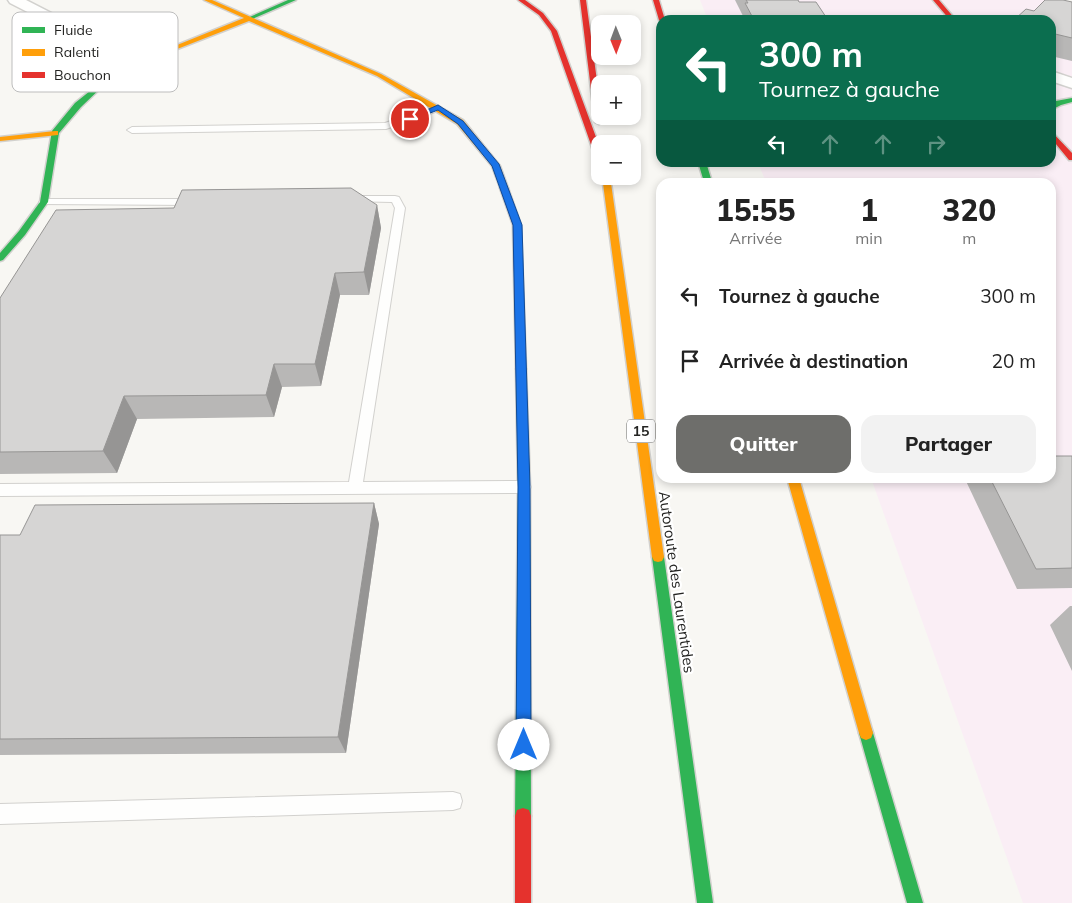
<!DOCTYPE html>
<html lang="fr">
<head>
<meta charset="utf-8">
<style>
	:root { --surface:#fff; --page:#f2f2f2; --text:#222; --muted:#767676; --accent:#6e6e6b }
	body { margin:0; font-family:Mulish,sans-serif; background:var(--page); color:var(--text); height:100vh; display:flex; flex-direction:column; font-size:19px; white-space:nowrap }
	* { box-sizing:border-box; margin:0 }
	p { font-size:16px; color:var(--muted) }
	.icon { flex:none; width:28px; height:28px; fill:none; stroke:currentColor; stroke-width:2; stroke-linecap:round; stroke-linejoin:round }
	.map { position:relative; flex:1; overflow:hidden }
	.panel { position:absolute; left:656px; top:178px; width:400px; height:305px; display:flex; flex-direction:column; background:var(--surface); border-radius:15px; box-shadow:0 2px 8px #0003 }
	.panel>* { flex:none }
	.banner { position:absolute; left:656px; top:15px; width:400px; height:152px; border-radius:15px; box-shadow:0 2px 8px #0003; background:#0b6e4f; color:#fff; overflow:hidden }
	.needle { width:32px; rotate:179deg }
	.controls { position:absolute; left:591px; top:15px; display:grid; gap:10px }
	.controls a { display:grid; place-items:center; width:50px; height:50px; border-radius:10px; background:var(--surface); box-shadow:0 2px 8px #0003; font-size:25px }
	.pin { position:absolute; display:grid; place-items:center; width:42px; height:42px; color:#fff; margin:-21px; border:2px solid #fff; border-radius:50%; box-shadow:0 1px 5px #0007 }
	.me { position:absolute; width:55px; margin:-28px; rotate:0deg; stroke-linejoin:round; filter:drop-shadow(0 0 4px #0008) }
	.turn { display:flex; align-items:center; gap:18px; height:105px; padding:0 20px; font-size:22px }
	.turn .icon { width:65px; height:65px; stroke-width:2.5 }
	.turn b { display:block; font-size:35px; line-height:42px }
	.lanes { display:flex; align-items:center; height:48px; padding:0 20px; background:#0003; justify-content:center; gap:25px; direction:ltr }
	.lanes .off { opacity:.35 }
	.eta { display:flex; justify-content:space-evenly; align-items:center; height:85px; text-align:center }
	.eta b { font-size:30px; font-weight:800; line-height:35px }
	.action { display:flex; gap:10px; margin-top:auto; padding:10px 20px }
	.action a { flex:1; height:58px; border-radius:15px; background:var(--accent); color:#fff; font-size:20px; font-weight:800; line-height:58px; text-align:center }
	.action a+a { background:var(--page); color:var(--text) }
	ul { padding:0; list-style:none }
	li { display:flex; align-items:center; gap:15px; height:65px; padding:0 20px }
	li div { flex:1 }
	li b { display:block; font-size:19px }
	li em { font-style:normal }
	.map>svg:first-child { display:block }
	.industrial { fill:#faeef5 }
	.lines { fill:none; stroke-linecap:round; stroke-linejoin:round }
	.lane-casing { stroke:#d2d1ce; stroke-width:2 }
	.street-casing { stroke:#d2d1ce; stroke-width:3 }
	.fast-casing { stroke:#d2d1ce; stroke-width:3 }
	.slow-casing { stroke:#d2d1ce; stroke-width:3 }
	.jam-casing { stroke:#d2d1ce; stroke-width:3 }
	.lane { fill:#fefefd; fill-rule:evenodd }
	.street { fill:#fefefd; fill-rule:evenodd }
	.fast { fill:#30b455; fill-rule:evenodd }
	.slow { fill:#ff9f0a; fill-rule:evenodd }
	.jam { fill:#e5322d; fill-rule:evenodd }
	.wall { fill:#b8b7b6 }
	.shaded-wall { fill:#969594 }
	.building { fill:#d6d5d4; stroke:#969594 }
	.route { fill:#1a73e8; stroke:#114b97 }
	.labels { text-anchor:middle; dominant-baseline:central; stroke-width:4.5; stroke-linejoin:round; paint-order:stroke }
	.shield { fill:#fff; stroke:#666664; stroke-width:1 }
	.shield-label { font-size:14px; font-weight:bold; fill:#242422 }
	.street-label { font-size:15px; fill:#242422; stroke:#fff }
	.key { fill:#fff; stroke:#bdbdbd; stroke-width:1 }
	.key-label { font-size:14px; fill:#242422 }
</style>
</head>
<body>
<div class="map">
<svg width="1072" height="903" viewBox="0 0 1072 903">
	<rect width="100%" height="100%" fill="#f8f7f3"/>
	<path class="industrial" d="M 700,0 L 1049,0 L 1072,6 L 1072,903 L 1023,903 L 871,478 L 1051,478 L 1051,182 L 766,182 L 758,163 L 1051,162 L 1051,20 L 708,20 Z"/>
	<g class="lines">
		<g class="lane-casing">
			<path id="lane" d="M 144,18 L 151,20 L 95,42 L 88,40 Z
				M 438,105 L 442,108 L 441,110 L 386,129 L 132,133 L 127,130 L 132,127 L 385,123 Z
				M 350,196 L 395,196 L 399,197 L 405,208 L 363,482 L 524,481 L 529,483 L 531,487 L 529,491 L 524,493 L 0,496 L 0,484 L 349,482 L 395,208 L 392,202 L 346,201 L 345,199 Z
				M 44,199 L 193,199 L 198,202 L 193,205 L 40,204 L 39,202 Z
				M 453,792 L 460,794 L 462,801 L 460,808 L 453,810 L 0,824 L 0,804 Z"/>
		</g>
		<g class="street-casing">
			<path id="street" d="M 8,0 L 26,0 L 143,60 L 146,63 L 143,66 L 133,66 L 10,3 Z
				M 1051,71 L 1072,78 L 1072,88 L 1051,81 Z"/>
		</g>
		<g class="fast-casing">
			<path id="fast" d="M 288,0 L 296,0 L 250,20 L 245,19 Z
				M 145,58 L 150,59 L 104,85 L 81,107 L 59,133 L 48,202 L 25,235 L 3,260 L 0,261 L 0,253 L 19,231 L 40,202 L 52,131 L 75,103 L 100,83 Z
				M 1072,98 L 1072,102 L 1061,105 L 1051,110 L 1051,105 L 1056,101 Z
				M 698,162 L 706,162 L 712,182 L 704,182 Z
				M 521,365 L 526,369 L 530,487 L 531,816 L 529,822 L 523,824 L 517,822 L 515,816 L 518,487 L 516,369 Z
				M 658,552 L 662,553 L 664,557 L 713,903 L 697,903 L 652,557 L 654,553 Z
				M 866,726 L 871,728 L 873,733 L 923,903 L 907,903 L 859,733 L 861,728 Z"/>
		</g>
		<g class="slow-casing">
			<path id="slow" d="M 204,0 L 212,0 L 381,74 L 463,120 L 500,166 L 508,188 L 501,190 L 492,166 L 457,124 L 377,76 L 249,21 L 149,60 L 145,60 L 145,58 L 244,18 Z
				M 55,131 L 58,131 L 58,135 L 0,141 L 0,137 Z
				M 602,176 L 610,176 L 664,557 L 662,561 L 658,562 L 654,561 L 652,557 Z
				M 787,478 L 799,478 L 873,733 L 871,738 L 866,740 L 861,738 L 859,733 Z"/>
		</g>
		<g class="jam-casing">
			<path id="jam" d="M 518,0 L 525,0 L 543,13 L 557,31 L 600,148 L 600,161 L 596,159 L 551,31 L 539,15 Z
				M 580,0 L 586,0 L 600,103 L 600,116 L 602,116 L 603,122 L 599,124 L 595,122 Z
				M 653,0 L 659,0 L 665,20 L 661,20 L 661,22 L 659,20 Z
				M 933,0 L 939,0 L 956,20 L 950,20 Z
				M 1051,131 L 1072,153 L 1072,160 L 1069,160 L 1051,138 Z
				M 501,186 L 508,188 L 521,225 L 526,369 L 521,373 L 516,369 L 513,225 L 500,188 Z
				M 523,808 L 529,810 L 531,816 L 531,903 L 515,903 L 515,816 L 517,810 Z"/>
		</g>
		<use href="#lane" class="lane"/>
		<use href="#street" class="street"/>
		<use href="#fast" class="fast"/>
		<use href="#slow" class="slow"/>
		<use href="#jam" class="jam"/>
	</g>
	<path class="wall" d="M 735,0 L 798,0 L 799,2 L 828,20 L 742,20 L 743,16 Z
		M 1072,2 L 1072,61 L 1051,56 L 1051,20 L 1034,11 Z
		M 377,205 L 381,228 L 369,295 L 340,295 L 321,386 L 282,387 L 274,417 L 137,419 L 117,473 L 0,474 L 0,298 L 174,208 Z
		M 1072,456 L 1072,588 L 1017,589 L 965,479 L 967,478 L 1051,478 Z
		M 374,503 L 379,524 L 346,753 L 0,755 L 0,535 L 20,535 Z
		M 1070,606 L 1072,606 L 1072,671 L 1050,625 Z"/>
	<path class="shaded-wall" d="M 377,205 L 381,228 L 369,295 L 364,272 Z
		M 335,273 L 340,295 L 321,386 L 315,364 Z
		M 274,364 L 282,387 L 274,417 L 266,395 Z
		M 124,396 L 137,419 L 117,473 L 103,451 Z
		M 374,503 L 379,524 L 346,753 L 338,737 Z"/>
	<path class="building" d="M 746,0 L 798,0 L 799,2 L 816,2 L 828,20 L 754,20 L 745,3 L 748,3 Z
		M 1045,0 L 1063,0 L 1072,2 L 1072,38 L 1051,33 L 1051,20 L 1014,20 L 1026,9 L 1034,11 Z
		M 351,188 L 377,205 L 364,272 L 335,273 L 315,364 L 274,364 L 266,395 L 124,396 L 103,451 L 0,452 L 0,298 L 56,210 L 174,208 L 182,190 Z
		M 1051,456 L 1072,456 L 1072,568 L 1036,569 L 990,478 L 1051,478 Z
		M 374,503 L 338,737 L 0,739 L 0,535 L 20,535 L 35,505 Z"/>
	<path class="route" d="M 438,105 L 463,121 L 499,164 L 522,225 L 530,487 L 531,745 L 529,750 L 524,752 L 518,750 L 516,745 L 518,487 L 513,225 L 492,166 L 458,124 L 438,110 L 412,120 L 406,119 Z"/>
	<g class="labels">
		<rect class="shield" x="627" y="419.5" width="28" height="23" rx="4"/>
		<g class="shield-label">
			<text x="641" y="431">15</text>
		</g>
		<g class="street-label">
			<text transform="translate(677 582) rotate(82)">Autoroute des Laurentides</text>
		</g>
	</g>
	<rect x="12" y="12" width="166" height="80" rx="8" class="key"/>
	<rect x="22" y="27" width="23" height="6" fill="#30b455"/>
	<rect x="22" y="49" width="23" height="7" fill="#ff9f0a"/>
	<rect x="22" y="72" width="23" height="6" fill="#e5322d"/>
	<g class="key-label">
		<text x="54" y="35">Fluide</text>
		<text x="54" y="57">Ralenti</text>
		<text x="54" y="80">Bouchon</text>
	</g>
</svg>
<div class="controls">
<a><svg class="needle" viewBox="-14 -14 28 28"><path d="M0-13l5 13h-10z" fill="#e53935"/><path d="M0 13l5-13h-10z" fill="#767676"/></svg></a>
<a>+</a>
<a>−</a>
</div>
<div class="pin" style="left:410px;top:119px;background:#d93025"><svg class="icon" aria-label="arrive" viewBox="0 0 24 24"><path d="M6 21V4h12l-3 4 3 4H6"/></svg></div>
<svg class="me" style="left:524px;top:745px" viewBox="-20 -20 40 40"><circle r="19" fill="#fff"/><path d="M0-13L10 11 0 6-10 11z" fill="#1a73e8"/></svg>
<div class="banner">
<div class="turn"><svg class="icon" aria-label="left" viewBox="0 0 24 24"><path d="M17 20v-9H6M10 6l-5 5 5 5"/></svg><div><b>300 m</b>Tournez à gauche</div></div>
<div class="lanes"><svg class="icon" aria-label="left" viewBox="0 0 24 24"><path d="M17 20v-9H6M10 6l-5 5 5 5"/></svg><svg class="icon off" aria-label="ahead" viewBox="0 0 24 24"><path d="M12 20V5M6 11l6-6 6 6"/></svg><svg class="icon off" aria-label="ahead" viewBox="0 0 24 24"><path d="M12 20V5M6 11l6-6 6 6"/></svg><svg class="icon off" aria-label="right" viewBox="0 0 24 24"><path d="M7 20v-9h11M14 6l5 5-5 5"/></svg></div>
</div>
<section class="panel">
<div class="eta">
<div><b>15:55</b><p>Arrivée</p></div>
<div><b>1</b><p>min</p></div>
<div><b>320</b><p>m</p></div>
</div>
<ul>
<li><svg class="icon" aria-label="left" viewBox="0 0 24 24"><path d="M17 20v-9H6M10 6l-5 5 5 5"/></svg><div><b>Tournez à gauche</b></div><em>300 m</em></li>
<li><svg class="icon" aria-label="arrive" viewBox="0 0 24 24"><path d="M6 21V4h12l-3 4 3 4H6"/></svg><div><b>Arrivée à destination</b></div><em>20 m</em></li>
</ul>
<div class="action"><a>Quitter</a><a>Partager</a></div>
</section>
</div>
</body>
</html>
